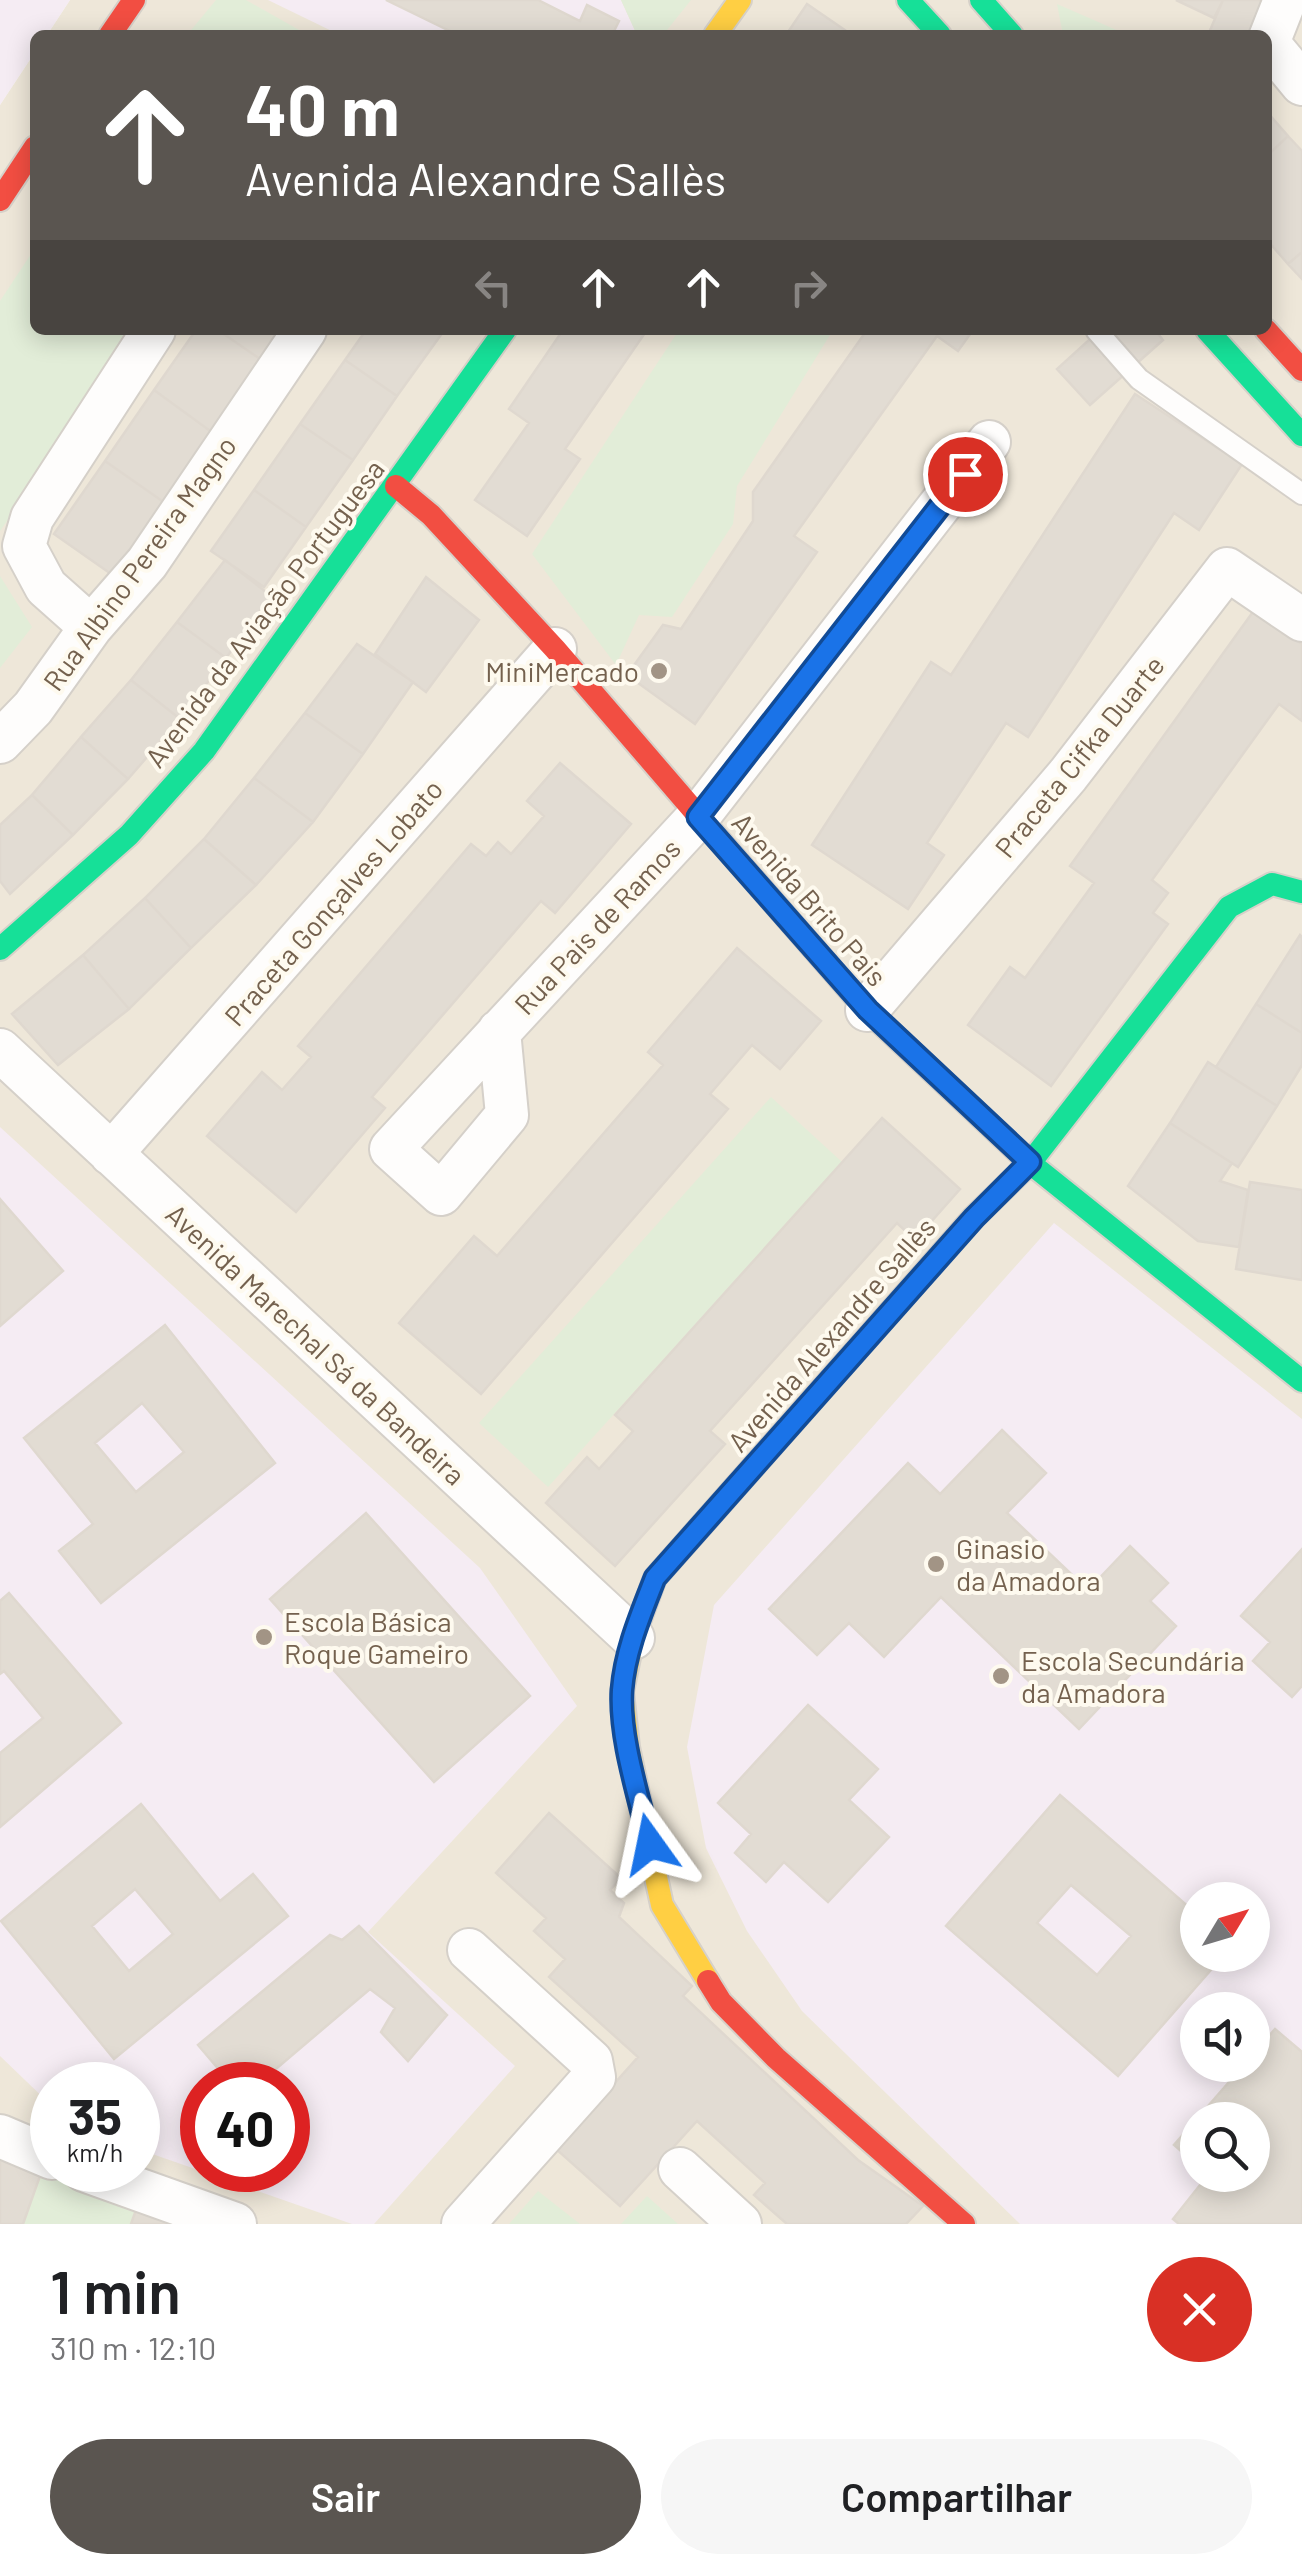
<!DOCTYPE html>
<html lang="pt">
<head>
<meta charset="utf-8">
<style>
	:root { --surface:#fff; --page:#f6f6f6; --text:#202124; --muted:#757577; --accent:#5a5550 }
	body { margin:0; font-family:Barlow,sans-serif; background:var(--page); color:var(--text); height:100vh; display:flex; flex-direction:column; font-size:38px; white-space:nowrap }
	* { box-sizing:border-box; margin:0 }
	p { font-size:32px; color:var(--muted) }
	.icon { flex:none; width:55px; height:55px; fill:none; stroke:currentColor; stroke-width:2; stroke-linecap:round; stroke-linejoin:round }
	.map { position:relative; height:2224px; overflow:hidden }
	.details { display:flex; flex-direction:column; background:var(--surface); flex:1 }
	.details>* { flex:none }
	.banner { position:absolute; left:30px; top:30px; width:1242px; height:305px; border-radius:15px; box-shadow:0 5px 25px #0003; background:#5a5550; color:#fff; overflow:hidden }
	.needle { width:65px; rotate:52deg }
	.fabs { position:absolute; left:1180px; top:1882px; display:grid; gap:20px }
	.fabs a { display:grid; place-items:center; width:90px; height:90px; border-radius:50%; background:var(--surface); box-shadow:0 5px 25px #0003; font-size:50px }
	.speed { position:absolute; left:30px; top:2062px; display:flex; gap:20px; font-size:50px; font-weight:700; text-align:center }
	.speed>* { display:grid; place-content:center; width:130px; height:130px; border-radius:50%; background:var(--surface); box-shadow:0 5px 25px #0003; line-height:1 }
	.speed small { font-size:25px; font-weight:400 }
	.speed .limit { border:15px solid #d22; background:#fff; color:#111 }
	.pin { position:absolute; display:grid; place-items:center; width:85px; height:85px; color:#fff; margin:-42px; border:5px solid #fff; border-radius:50%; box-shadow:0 2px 10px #0007 }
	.me { position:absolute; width:110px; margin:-55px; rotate:348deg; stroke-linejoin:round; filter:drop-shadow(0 0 8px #0008) }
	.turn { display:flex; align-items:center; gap:35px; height:210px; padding:0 50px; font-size:45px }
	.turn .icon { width:130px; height:130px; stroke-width:2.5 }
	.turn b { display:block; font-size:70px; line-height:85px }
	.lanes { display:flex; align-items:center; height:95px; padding:0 50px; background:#0003; justify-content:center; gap:50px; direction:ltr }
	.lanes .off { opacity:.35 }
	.round { display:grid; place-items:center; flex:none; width:105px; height:105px; border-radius:52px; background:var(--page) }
	.summary { display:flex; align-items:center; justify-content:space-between; height:170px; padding:0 50px }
	h1 { font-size:60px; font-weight:600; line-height:75px }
	.primary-button { display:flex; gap:20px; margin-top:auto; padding:20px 50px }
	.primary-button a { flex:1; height:115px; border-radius:60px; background:var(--accent); color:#fff; font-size:40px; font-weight:600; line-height:115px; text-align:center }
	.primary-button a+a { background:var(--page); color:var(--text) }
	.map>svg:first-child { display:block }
	.residential { fill:#eee7d9; fill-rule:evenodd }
	.education { fill:#f5ecf3; fill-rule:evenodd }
	.green { fill:#e2edd8 }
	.building { fill:#e2dcd3; stroke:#dfd8cf; stroke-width:2.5; fill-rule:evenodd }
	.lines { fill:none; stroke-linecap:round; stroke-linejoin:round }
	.lane-casing { stroke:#d5d0c9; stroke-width:24 }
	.street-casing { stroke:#d5d0c9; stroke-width:46 }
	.fast-casing { stroke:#d6d1c9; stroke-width:26 }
	.slow-casing { stroke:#d6d1c9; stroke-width:26 }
	.jam-casing { stroke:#d6d1c9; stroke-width:26 }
	.lane { stroke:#fefdfc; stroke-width:20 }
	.street { stroke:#fefdfc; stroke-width:42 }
	.fast { stroke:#16e098; stroke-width:22 }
	.slow { stroke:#ffcf43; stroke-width:22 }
	.jam { stroke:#f24e42; stroke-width:22 }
	.route-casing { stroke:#114b97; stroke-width:25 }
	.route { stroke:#1a73e8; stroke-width:18 }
	.poi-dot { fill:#a29485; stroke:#fefaef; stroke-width:4 }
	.labels { text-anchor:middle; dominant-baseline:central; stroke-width:8; stroke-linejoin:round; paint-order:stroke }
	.street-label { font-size:28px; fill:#74614e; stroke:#fefaef }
	.poi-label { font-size:28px; fill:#74614e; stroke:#fefaef; text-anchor:start }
</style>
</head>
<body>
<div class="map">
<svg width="1302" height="2224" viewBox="0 0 1302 2224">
	<rect width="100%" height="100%" fill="#f7f4ec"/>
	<path class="residential" d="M 70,0 L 1302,0 L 1302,2224 L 0,2224 L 0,105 L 35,52 L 35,330 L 1268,330 L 1268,35 L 47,35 ZM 1198,1900 L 1252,1900 L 1252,1955 L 1198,1955 ZM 1198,2010 L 1252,2010 L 1252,2065 L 1198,2065 ZM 52,2085 L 138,2085 L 138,2170 L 52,2170 ZM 202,2085 L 288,2085 L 288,2170 L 202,2170 ZM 1198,2120 L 1252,2120 L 1252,2175 L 1198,2175 Z"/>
	<path class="education" d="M 0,0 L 70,0 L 47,35 L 35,35 L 35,52 L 0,105 Z
		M 268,0 L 621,0 L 637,35 L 340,35 Z
		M 0,1127 L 480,1568 L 577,1706 L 368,1932 L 515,2066 L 374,2224 L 352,2224 L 138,2149 L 138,2085 L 52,2085 L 52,2106 L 0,2056 ZM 202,2085 L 288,2085 L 288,2170 L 202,2170 Z
		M 1054,1223 L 1302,1419 L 1302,2224 L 1020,2224 L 802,2011 L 747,1931 L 706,1848 L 687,1747 L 714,1605 ZM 1198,1900 L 1252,1900 L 1252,1955 L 1198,1955 ZM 1198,2010 L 1252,2010 L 1252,2065 L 1198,2065 ZM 1198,2120 L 1252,2120 L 1252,2175 L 1198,2175 Z"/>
	<path class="green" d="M 216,0 L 246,0 L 308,35 L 187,35 Z
		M 621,0 L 691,0 L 663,35 L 637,35 Z
		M 1057,4 L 1128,35 L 1063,35 Z
		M 35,248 L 35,330 L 140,330 L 0,531 L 0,301 Z
		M 679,330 L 833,330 L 737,486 L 733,524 L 672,617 L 639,615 L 616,665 L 532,554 Z
		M 0,576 L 32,627 L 0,668 Z
		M 771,1097 L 842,1162 L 548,1487 L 479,1423 Z
		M 41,2173 L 137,2207 L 131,2224 L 23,2224 Z
		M 538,2191 L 580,2224 L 509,2224 Z
		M 647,2196 L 678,2224 L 621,2224 Z"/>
	<path class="building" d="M 386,0 L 538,0 L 580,21 L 587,5 L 619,21 L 612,35 L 458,35 Z
		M 1176,0 L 1223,0 L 1214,18 Z
		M 1223,0 L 1277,0 L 1262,35 L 1208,35 Z
		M 807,4 L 852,35 L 786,35 Z
		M 1268,113 L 1288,136 L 1268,155 Z
		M 1288,136 L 1302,151 L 1302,252 L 1288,264 L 1268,241 L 1268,155 Z
		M 1302,252 L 1302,279 L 1288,264 Z
		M 196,330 L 218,330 L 263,361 L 213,433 L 154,390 Z
		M 218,330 L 285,330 L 263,361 Z
		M 366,330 L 440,330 L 443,332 L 397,396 L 345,360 Z
		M 563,330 L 647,330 L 565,449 L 580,459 L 527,536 L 475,500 L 529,423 L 509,409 Z
		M 867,330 L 973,330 L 958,351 L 937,336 L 794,536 L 817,552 L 695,724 L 627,675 L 663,625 L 681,629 L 753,521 L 753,492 Z
		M 1100,330 L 1155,330 L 1163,340 L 1090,405 L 1057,369 Z
		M 345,360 L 397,396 L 353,460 L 300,424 Z
		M 154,390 L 213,433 L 165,503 L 105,461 Z
		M 1135,394 L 1242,464 L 1199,530 L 1174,513 L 1028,737 L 1006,723 L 927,843 L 944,855 L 908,909 L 812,845 L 931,662 L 951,675 Z
		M 300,424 L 353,460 L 306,527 L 254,490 Z
		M 105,461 L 165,503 L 114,576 L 54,534 Z
		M 254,490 L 306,527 L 264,587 L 211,551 Z
		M 225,560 L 271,596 L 226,658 L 177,622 Z
		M 426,577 L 479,620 L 426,692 L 375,654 Z
		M 1255,609 L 1302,644 L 1302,721 L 1279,704 L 1152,880 L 1168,893 L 1153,913 L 1168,924 L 1051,1086 L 968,1025 L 1010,967 L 1025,978 L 1094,883 L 1070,866 Z
		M 177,622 L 226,658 L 180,719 L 131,680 Z
		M 357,644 L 413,682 L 363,754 L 305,713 Z
		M 131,680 L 180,719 L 128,779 L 81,737 Z
		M 305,713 L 363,754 L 313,822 L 254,778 Z
		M 81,737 L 128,779 L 73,835 L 32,795 Z
		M 560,763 L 631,824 L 555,913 L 541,901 L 372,1097 L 385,1108 L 296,1212 L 207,1136 L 262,1072 L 282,1090 L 311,1057 L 298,1046 L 471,844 L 486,856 L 498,842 L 511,854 L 544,816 L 527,801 Z
		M 254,778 L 313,822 L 256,885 L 204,839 Z
		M 32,795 L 73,835 L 10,894 L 0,881 L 0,825 Z
		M 204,839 L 256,885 L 191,948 L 145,898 Z
		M 145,898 L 191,948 L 129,1009 L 83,955 Z
		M 1300,935 L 1302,937 L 1302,1033 L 1256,1004 Z
		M 737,948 L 821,1021 L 780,1069 L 752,1045 L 710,1094 L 728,1109 L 481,1394 L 399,1323 L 474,1236 L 497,1256 L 663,1065 L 648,1052 Z
		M 83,955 L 129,1009 L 58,1065 L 12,1014 Z
		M 1256,1004 L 1302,1033 L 1302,1065 L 1277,1106 L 1216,1067 Z
		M 1208,1062 L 1277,1106 L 1238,1167 L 1170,1123 Z
		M 882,1118 L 960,1189 L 915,1240 L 897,1223 L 710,1431 L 725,1444 L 615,1566 L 546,1503 L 587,1457 L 599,1469 L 633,1431 L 615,1415 Z
		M 1170,1123 L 1232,1163 L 1220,1181 L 1248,1190 L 1239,1247 L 1198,1241 L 1128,1186 Z
		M 1250,1182 L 1302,1190 L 1302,1280 L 1236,1269 Z
		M 0,1199 L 63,1271 L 0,1326 Z
		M 165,1325 L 275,1463 L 101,1603 L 59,1551 L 93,1524 L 24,1438 ZM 142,1403 L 184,1452 L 136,1492 L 95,1443 Z
		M 1002,1430 L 1046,1473 L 1007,1513 L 1088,1590 L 1130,1546 L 1168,1583 L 1150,1601 L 1176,1626 L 1079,1729 L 941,1597 L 884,1657 L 849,1623 L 817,1655 L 769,1609 L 908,1463 L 940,1494 Z
		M 366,1513 L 530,1696 L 434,1782 L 270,1599 Z
		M 1302,1549 L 1302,1686 L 1292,1697 L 1253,1661 L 1270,1642 L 1241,1616 Z
		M 9,1593 L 121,1723 L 0,1827 L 0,1753 L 43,1718 L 4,1671 L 0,1674 L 0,1601 Z
		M 808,1705 L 878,1769 L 849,1800 L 889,1837 L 828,1902 L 784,1862 L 766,1882 L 735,1853 L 751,1834 L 718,1803 Z
		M 1060,1795 L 1198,1915 L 1198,1955 L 1224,1955 L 1118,2076 L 946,1926 ZM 1071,1885 L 1131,1936 L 1097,1975 L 1037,1923 Z
		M 141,1804 L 220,1901 L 253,1874 L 288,1916 L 114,2059 L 1,1921 ZM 135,1889 L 173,1934 L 129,1971 L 92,1926 Z
		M 549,1813 L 621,1878 L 610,1890 L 624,1903 L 619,1917 L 692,1986 L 683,1996 L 858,2160 L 923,2206 L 906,2224 L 787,2224 L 754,2195 L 765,2183 L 697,2121 L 620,2206 L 556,2149 L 638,2057 L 549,1977 L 565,1959 L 534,1931 L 546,1918 L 496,1873 Z
		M 359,1926 L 447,2015 L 408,2061 L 381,2032 L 395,2008 L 370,1989 L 257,2085 L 232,2085 L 198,2045 L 330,1935 L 342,1940 Z
		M 1275,2029 L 1302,2052 L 1302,2224 L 1179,2224 L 1173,2219 L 1208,2175 L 1252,2175 L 1252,2120 L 1198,2120 L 1198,2166 L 1174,2145 L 1244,2065 L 1252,2065 L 1252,2055 Z
		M 0,2158 L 41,2173 L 23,2224 L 0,2224 Z
		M 137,2207 L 183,2224 L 131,2224 Z"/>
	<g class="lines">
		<g class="lane-casing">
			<path id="lane" d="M 1096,330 L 1139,379 L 1302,494"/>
		</g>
		<g class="street-casing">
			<path id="street" d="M 1268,43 L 1302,84
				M 1268,43 L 1285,0
				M 91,627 L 46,587 L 24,546 L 32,518 L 154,330
				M 0,742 L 33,708 L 91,627 L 147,563 L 305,330
				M 867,1010 L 1068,775 L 1227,569 L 1302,620
				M 499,1031 L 507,1115 L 441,1194 L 391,1149 L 698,817 L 989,442
				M 0,1050 L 633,1638
				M 111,1154 L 555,649
				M 0,2136 L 52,2158
				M 680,2169 L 740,2224
				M 84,2170 L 235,2224
				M 463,2224 L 594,2077 L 591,2061 L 469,1950"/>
		</g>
		<g class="fast-casing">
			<path id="fast" d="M 908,0 L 940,35
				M 981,0 L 1012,35
				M 1207,330 L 1302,435
				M 708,827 L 867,1010 L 1030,1163 L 1302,1381
				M 0,949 L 129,835 L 204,751 L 505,330
				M 883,1320 L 973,1218 L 1030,1163 L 1229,907 L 1272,884 L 1302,892"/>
		</g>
		<g class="slow-casing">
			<path id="slow" d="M 715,35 L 740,0
				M 708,1981 L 662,1905 L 628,1747 L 622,1692 L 633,1638 L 655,1578 L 883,1320"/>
		</g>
		<g class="jam-casing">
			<path id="jam" d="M 110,35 L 134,0
				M 0,200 L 35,147
				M 1266,330 L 1302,370
				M 396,486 L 431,515 L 555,649 L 708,827
				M 708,1981 L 721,2002 L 776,2058 L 964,2224"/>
		</g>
		<use href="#lane" class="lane"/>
		<use href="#street" class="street"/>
		<use href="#fast" class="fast"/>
		<use href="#slow" class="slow"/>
		<use href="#jam" class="jam"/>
	</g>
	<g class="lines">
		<g class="route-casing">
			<path id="route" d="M 650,1844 C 639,1797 619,1737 622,1690 C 625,1651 641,1614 655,1578 L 974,1218 L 1030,1162 L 868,1010 L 698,817 L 965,474"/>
		</g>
		<use href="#route" class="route"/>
	</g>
	<g class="poi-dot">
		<circle cx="659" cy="671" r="10"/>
		<circle cx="936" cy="1564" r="10"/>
		<circle cx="264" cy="1637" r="10"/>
		<circle cx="1001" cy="1676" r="10"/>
	</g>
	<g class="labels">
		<g class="street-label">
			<text transform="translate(139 563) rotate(-54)">Rua Albino Pereira Magno</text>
			<text transform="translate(264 613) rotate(-53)">Avenida da Aviação Portuguesa</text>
			<text transform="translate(1079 756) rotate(-51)">Praceta Cifka Duarte</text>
			<text transform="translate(810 899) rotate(49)">Avenida Brito Pais</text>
			<text transform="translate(333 902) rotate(-49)">Praceta Gonçalves Lobato</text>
			<text transform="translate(597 926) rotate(-47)">Rua Pais de Ramos</text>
			<text transform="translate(831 1334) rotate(-49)">Avenida Alexandre Sallès</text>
			<text transform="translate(316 1344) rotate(43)">Avenida Marechal Sá da Bandeira</text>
		</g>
		<g class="poi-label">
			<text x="639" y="671" text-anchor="end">MiniMercado</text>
			<text x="956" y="1548">Ginasio<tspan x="956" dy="32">da Amadora</tspan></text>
			<text x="284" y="1621">Escola Básica<tspan x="284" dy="32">Roque Gameiro</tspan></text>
			<text x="1021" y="1660">Escola Secundária<tspan x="1021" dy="32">da Amadora</tspan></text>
		</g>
	</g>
</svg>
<div class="fabs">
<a><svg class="needle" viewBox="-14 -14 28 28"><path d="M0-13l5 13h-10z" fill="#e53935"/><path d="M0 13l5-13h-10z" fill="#757577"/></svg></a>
<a><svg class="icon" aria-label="sound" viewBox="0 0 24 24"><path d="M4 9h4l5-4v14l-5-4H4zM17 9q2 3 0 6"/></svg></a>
<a><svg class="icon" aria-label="search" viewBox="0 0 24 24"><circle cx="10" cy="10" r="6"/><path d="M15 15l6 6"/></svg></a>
</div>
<div class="speed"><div>35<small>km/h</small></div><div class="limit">40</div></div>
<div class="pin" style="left:965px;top:474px;background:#d93025"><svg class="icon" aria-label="arrive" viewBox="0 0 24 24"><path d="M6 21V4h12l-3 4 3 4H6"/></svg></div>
<svg class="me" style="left:650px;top:1844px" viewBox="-20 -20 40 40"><path d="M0-17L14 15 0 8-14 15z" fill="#1a73e8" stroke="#fff" stroke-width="4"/></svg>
<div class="banner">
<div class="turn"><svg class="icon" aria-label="ahead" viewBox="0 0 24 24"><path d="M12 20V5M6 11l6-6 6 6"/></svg><div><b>40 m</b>Avenida Alexandre Sallès</div></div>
<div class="lanes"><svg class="icon off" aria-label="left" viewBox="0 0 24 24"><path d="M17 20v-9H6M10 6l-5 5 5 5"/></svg><svg class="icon" aria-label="ahead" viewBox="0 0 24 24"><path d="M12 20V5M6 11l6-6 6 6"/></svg><svg class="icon" aria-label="ahead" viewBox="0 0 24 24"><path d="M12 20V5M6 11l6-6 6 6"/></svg><svg class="icon off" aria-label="right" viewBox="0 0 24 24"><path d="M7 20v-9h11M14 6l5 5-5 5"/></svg></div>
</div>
</div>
<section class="details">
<div class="summary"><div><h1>1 min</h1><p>310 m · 12:10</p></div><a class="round" style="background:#d93025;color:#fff"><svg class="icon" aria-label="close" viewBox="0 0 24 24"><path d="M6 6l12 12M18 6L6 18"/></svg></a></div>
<div class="primary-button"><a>Sair</a><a>Compartilhar</a></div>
</section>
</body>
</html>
